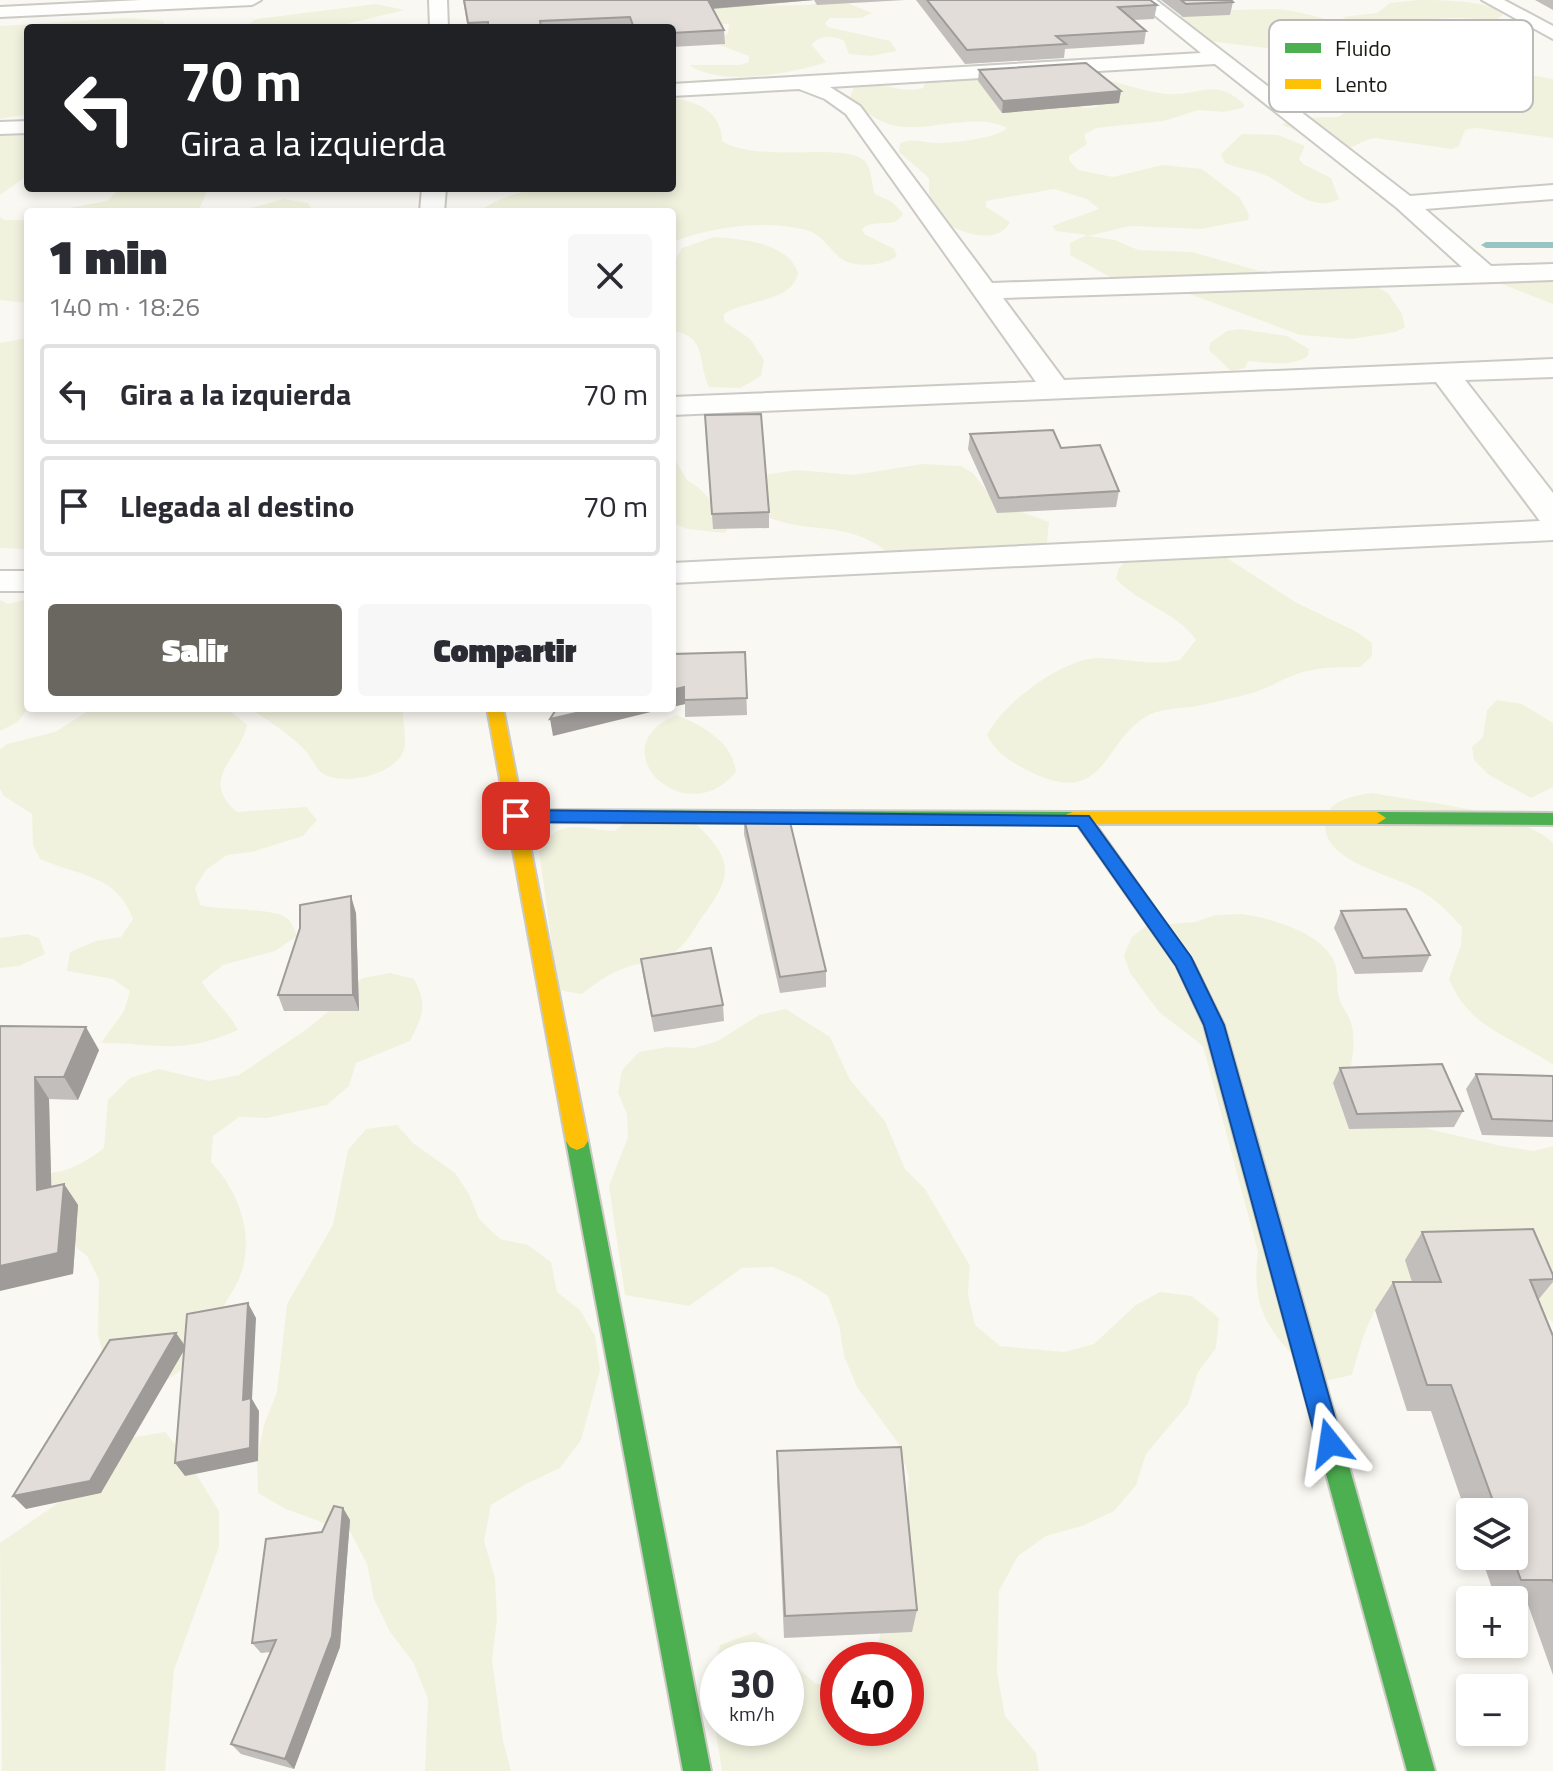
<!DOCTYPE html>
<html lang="es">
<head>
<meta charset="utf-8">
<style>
	:root { --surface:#fff; --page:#f7f7f7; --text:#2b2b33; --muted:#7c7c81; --line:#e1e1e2; --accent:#6a6760 }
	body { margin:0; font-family:"Titillium Web",sans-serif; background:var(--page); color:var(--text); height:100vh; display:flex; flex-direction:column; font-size:30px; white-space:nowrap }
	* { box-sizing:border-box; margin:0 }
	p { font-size:26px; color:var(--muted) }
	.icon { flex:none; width:44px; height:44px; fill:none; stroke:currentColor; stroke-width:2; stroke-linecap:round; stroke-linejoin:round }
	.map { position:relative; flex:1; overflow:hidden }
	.sheet { position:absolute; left:24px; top:208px; width:652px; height:504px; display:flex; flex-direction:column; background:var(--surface); border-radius:8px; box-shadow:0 4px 12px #0003 }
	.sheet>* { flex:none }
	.hud { position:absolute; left:24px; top:24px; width:652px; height:168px; border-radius:8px; box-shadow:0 4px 12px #0003; background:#202124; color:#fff; overflow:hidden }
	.fabs { position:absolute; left:1456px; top:1498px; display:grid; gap:16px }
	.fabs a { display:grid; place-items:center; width:72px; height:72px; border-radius:8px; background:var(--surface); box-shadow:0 4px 12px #0003; font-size:40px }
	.speed { position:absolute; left:700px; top:1642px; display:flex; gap:16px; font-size:40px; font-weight:700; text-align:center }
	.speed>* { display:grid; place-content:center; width:104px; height:104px; border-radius:50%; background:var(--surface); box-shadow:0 4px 12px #0003; line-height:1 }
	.speed small { font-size:20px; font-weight:400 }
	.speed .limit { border:12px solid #d22; background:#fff; color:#111 }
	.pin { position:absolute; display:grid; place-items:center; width:68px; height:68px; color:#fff; margin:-34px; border-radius:16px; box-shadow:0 4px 12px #0006 }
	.me { position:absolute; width:88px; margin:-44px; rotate:345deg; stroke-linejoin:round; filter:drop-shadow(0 0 6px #0008) }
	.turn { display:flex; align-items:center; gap:28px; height:168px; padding:0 24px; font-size:36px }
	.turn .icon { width:104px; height:104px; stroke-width:2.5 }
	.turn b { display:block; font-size:56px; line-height:68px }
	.round { display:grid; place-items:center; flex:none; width:84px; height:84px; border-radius:8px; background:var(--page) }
	.overview { display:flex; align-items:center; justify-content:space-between; height:136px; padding:0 24px }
	h1 { font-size:48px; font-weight:800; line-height:60px }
	.button { display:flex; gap:16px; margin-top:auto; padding:16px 24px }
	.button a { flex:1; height:92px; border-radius:8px; background:var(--accent); color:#fff; font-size:32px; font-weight:800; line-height:92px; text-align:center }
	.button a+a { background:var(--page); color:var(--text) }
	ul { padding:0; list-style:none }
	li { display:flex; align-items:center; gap:24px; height:100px; margin:0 16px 12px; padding:0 8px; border:4px solid var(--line); border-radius:8px }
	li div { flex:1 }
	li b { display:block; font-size:30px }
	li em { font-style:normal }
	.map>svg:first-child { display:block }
	.green { fill:#f1f2de; fill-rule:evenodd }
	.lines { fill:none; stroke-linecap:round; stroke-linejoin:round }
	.stream { fill:#98c4c3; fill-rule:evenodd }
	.street-casing { stroke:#cccac4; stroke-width:4 }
	.fast-casing { stroke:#cccac4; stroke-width:4 }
	.slow-casing { stroke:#cccac4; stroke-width:4 }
	.street { fill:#fefefd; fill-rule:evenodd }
	.fast { fill:#4caf50; fill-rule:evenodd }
	.slow { fill:#ffc107; fill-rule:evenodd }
	.wall { fill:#c2bebb }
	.shaded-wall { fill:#9e9b98 }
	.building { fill:#e2ddd9; stroke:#9e9b98; stroke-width:2 }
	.route { fill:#1a73e8; stroke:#114b97; stroke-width:2 }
	.key { fill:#fff; stroke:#bbbab8; stroke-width:2 }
	.key-label { font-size:22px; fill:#1c1912 }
</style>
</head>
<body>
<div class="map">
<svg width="1553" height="1771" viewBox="0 0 1553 1771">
	<rect width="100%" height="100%" fill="#faf8f2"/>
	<path class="green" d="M 830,0 L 843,1 L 872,13 L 862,18 L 830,18 L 825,23 L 828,27 L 890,41 L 897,51 L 871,56 L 849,54 L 844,41 C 835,35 817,35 812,45 L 826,62 C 792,74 720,87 689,65 L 740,65 L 749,62 L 749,56 L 714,43 L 728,33 L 729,24 L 615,28 L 729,6 L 809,5 Z
		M 1418,0 C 1439,0 1491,0 1503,14 L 1497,20 C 1483,20 1468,18 1454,18 C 1423,18 1369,32 1342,17 L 1377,13 L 1390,3 Z
		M 376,4 L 405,10 L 329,28 L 244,28 L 256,19 Z
		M 1276,9 C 1315,12 1345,29 1384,32 C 1426,35 1469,25 1509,37 L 1427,49 L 1324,55 L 1208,41 L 1176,17 L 1201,11 Z
		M 127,18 L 163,21 L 166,28 L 28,28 L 28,114 L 0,119 L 0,26 Z
		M 1442,58 L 1464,59 L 1504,70 L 1553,79 L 1553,138 L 1475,128 L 1465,130 L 1459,146 L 1452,149 L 1375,138 C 1362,140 1356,147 1344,149 L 1282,125 L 1291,118 L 1338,117 L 1357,105 L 1396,100 L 1398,89 L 1405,83 L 1396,72 L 1401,66 Z
		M 958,66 L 968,67 L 1081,107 L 1093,108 L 1105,102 L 1101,79 C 1123,83 1145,92 1168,94 C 1201,96 1214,77 1244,104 L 1243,108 L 1224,112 L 1198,110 L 1164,121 L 1096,128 L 1084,135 L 1087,144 L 1069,156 L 1069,160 L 1078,170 L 1113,177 L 1162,165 L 1202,169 L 1240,198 L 1249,215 L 1248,220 L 1201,229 L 1130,226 L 1088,236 L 1115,240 L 1138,250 L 1192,252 L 1260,271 L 1368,282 L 1388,293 L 1402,314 L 1405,327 L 1396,332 L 1352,339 L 1300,335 L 1184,292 L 1110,277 L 1070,255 L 1070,243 L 1087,235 L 1056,231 L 1052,226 L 1099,209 L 1087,199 L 1054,189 L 986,201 L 986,207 L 1010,222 C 998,246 962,233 945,223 L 929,196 L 929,178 L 899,152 L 900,143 C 913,138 925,143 938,143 C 953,143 998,138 1007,128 C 973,111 928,134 892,125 C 873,120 864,109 849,99 L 856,82 C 881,82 902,94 923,88 L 929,71 Z
		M 672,98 C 697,101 722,112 722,141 C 759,165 852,139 867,164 C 873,175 871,184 875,194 L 892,202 L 903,213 C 896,231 875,217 862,229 L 864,234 L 894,249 L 897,256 C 885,266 852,269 839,257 C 828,247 821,234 806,230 C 766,219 710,227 672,242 L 672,212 L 478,212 C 527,175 612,188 672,188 Z
		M 28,120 L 28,175 L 0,195 L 0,130 Z
		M 1242,134 L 1278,135 L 1305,146 L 1299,159 L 1303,164 L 1331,178 L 1339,199 C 1312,213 1291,188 1269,177 C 1256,170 1239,169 1225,163 L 1221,154 Z
		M 121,188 L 208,188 L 198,212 L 48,212 L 107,201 Z
		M 284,199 L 308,203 L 313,212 L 237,212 Z
		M 0,217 L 5,220 L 28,220 L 28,303 L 0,300 Z
		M 714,237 C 741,239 788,242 798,273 C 792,303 745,299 724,314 L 724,321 L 750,339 L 764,360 L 761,376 L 740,388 L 709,387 C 697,361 708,336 672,331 L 672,266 L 682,248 Z
		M 1497,265 L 1527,267 L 1553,280 L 1553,304 L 1494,281 L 1488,269 Z
		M 1240,329 L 1287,336 L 1309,349 L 1308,356 C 1291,368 1268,362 1248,361 L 1245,368 L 1231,371 L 1209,350 L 1210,343 L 1227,331 Z
		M 28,338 L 28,549 L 0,548 L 0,343 Z
		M 672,455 L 687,480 L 699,488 L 732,522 L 725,533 L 687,529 L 672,522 Z
		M 923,464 L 961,466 L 973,473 L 989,494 L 1016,510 L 1049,522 L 1047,543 L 1034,550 L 891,555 C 847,517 807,537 761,514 L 763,475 L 797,470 L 853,475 Z
		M 1216,551 L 1297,603 L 1357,632 L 1372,643 L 1372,656 L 1360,667 C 1339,667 1314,667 1294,675 C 1283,679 1272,686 1261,690 C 1242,697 1221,700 1202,705 C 1185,709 1165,707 1149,715 C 1102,740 1107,808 1033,773 C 1014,764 996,754 987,735 C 1003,703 1065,656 1101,658 C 1128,659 1153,666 1180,660 L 1196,640 C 1177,612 1139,604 1116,579 L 1119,568 L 1128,559 Z
		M 28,599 L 28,708 L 18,722 L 0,731 L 0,600 L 8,604 Z
		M 1497,700 L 1522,704 L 1553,723 L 1553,787 L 1531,798 L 1489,775 L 1474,760 L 1472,747 L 1483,737 L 1487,710 Z
		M 93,708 L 227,708 L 247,725 C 240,759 198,779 237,812 L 306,807 L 317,820 L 303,836 L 252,852 L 227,855 L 206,870 L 195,888 L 200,905 C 222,911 276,907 288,919 C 292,922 295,931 297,936 L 275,951 L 223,965 L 202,982 C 213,1000 228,1011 238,1030 C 179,1056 160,1043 101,1043 L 124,1011 L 130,991 L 113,979 L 67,971 L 70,952 L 96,941 L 121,937 L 133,919 C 117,874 78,876 40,859 L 33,845 L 32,814 L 4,796 L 0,789 L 0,749 L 7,744 L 55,732 Z
		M 249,708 L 402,708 C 403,719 407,742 404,750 C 396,775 342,787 322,773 C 314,767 311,755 303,748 C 288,733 266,719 249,708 Z
		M 677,715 C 703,726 733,742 736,772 C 684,835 597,746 677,715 Z
		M 1372,793 C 1419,802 1519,810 1553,843 L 1553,1065 C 1512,1036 1470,1030 1449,979 L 1461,945 L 1462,927 C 1451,916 1440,903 1426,894 C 1398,874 1316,864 1326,818 C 1331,798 1355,796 1372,793 Z
		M 631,818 L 693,821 C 735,861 734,874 700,920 C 693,931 684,947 672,954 C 657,962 640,962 625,968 C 608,974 596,983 582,994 L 558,990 L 539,850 C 560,816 581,829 615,831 Z
		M 1241,914 C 1270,918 1318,931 1333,959 C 1340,972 1335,988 1340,1001 C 1343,1009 1349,1015 1351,1023 C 1357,1043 1351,1063 1348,1084 L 1412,1125 L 1501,1146 L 1534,1151 L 1553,1146 L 1553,1322 C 1531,1305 1506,1300 1480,1293 C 1458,1287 1429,1275 1407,1282 C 1372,1292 1361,1345 1352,1375 L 1320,1382 C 1277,1340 1249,1317 1258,1252 L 1203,1046 L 1159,1012 L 1130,973 L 1124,955 L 1132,937 L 1146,926 L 1195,922 L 1216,915 Z
		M 27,934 L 39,938 L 45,954 L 19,966 L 0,968 L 0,938 Z
		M 390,973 L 414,979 C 428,1006 423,1015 410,1041 L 356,1063 L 349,1086 L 327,1105 L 267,1118 L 239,1117 L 213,1136 L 211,1162 C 240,1193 257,1239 238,1281 C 234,1290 227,1299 223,1308 C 201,1351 199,1360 157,1387 L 105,1362 L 98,1335 L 99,1280 L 87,1256 L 68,1241 L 0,1169 C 49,1175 63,1179 104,1148 L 108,1100 L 130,1078 L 159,1069 L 209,1081 L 239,1075 L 307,1029 L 329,1011 L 340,993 L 363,978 Z
		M 786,1009 L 830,1037 L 850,1080 L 885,1121 L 905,1169 L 925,1189 L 970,1266 L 968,1294 L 975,1325 L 1000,1346 L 1064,1352 L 1094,1344 L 1136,1305 L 1160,1292 L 1192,1296 L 1219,1318 L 1216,1348 L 1198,1372 L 1188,1404 L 1146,1454 L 1136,1485 L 1114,1511 L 1082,1526 L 1046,1536 L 1018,1556 L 999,1591 L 997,1672 L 1005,1716 L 1036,1753 L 1039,1771 L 722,1771 L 709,1688 L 720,1645 L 755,1632 L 816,1684 L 838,1686 L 838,1728 L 906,1728 L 906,1660 L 875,1660 L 905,1513 L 909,1477 L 898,1443 L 857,1387 L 844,1356 L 839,1325 L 828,1296 L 801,1279 L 773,1267 L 742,1268 L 689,1306 L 625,1295 L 609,1186 L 628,1137 L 627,1114 L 618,1093 L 622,1070 L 639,1052 L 667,1047 L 694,1048 L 718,1041 L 759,1015 ZM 718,1660 L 786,1660 L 786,1728 L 718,1728 Z
		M 397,1125 L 413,1143 L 455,1173 L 469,1194 L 479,1219 L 500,1239 L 528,1245 L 551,1262 L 557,1292 L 580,1310 L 595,1336 L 600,1370 L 581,1440 L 560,1468 L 526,1484 L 491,1505 L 484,1541 L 495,1578 L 497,1619 L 492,1660 L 503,1741 L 511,1771 L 425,1771 L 428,1699 L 413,1662 L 390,1632 L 374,1599 L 367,1564 L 351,1533 L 286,1509 L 258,1493 L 257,1458 L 264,1425 L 277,1392 L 287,1304 L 333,1225 L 348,1150 L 366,1129 Z
		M 165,1432 L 185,1456 L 219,1511 L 219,1547 L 174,1670 L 165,1771 L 2,1771 L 0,1543 L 71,1494 L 130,1438 Z"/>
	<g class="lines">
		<path class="stream" d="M 1553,242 L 1553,248 L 1486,248 L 1481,245 L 1486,242 Z"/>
		<g class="street-casing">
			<path id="street" d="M 141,0 L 261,0 L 252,5 L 0,17 L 0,7 Z
				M 429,0 L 447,0 L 448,28 L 430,28 Z
				M 1136,0 L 1156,0 L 1410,196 L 1553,185 L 1553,199 L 1425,209 L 1491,266 L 1553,264 L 1553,280 L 1003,298 L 1064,380 L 1553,359 L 1553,377 L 1465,380 L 1553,493 L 1553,540 L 672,583 L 672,563 L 1540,521 L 1436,382 L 672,415 L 672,397 L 1036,382 L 846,114 L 825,99 L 799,89 L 672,96 L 672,84 L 1201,53 ZM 1215,64 L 1397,208 L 1462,267 L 992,283 L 860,106 L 830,87 Z
				M 1482,0 L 1504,0 L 1553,26 L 1553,39 Z
				M 28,121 L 28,133 L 0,134 L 0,122 Z
				M 422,188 L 446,188 L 444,212 L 420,212 Z
				M 0,571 L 28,571 L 28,591 L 0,591 Z"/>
		</g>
		<g class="fast-casing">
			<path id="fast" d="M 516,810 L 1073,812 L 1082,818 L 1073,824 L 516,822 L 507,816 Z
				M 1377,812 L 1553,813 L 1553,825 L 1377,824 L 1368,818 Z
				M 1246,1131 L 1253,1134 L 1257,1140 L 1435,1771 L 1407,1771 L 1235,1140 L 1239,1134 Z
				M 577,1132 L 584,1135 L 588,1141 L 711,1771 L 683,1771 L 566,1141 L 570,1135 Z"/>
		</g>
		<g class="slow-casing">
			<path id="slow" d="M 487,708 L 503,708 L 588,1141 L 584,1147 L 577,1150 L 570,1147 L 566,1141 Z
				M 1073,812 L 1377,812 L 1386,818 L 1377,824 L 1095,824 L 1193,962 L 1224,1025 L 1257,1140 L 1253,1146 L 1246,1149 L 1239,1146 L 1235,1140 L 1204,1025 L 1176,965 L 1077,824 L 1067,822 L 1064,818 L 1067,814 Z"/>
		</g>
		<use href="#street" class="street"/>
		<use href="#fast" class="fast"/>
		<use href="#slow" class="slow"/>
	</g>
	<path class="wall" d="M 463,0 L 905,0 L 817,5 L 814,0 L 713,9 L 724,30 L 725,44 L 672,47 L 672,28 L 468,28 Z
		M 916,0 L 1150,0 L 1157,5 L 1154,19 L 1133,20 L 1146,31 L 1144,44 L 1065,49 L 1064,58 L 965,64 Z
		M 1161,0 L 1231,0 L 1233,2 L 1230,15 L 1183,17 Z
		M 1535,0 L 1553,0 L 1553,10 Z
		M 979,70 L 1119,103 L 1002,113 L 978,81 Z
		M 706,430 L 769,512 L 769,528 L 713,529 Z
		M 970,434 L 1061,448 L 1119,491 L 1116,507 L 997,513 L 968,449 Z
		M 745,652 L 747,715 L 685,717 L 685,704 L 672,707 L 672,654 Z
		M 744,818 L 826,971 L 826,987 L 780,993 L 744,834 Z
		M 1341,911 L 1430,955 L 1422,972 L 1355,974 L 1334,928 Z
		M 356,913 L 359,1011 L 284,1011 L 278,995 Z
		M 641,959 L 723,1005 L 724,1021 L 654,1032 L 643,975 Z
		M 0,1026 L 99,1050 L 78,1100 L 49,1099 L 51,1186 L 64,1184 L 78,1205 L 73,1274 Z
		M 1340,1068 L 1463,1111 L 1454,1127 L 1349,1129 L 1333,1083 Z
		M 1476,1074 L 1553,1076 L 1553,1137 L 1482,1135 L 1466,1089 Z
		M 1422,1232 L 1553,1275 L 1553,1282 L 1538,1300 L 1553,1336 L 1553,1675 L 1527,1602 L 1514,1602 L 1514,1600 L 1496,1600 L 1481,1556 L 1514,1556 L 1514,1512 L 1470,1512 L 1470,1525 L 1431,1411 L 1407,1411 L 1375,1310 L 1393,1282 L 1412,1282 L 1405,1260 Z
		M 777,1451 L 917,1610 L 912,1632 L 784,1638 L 777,1477 Z
		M 343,1508 L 350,1520 L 340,1647 L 294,1769 L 241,1754 L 231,1744 L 271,1652 L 261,1653 L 252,1643 L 322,1532 Z"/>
	<path class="shaded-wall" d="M 706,0 L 814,0 L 707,9 Z
		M 1121,91 L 1119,103 L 1002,113 L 1003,101 Z
		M 684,687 L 685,704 L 672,707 L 672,690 Z
		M 598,708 L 667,708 L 553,736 L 550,719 Z
		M 351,896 L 356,913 L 359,1011 L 353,995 Z
		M 86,1027 L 99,1050 L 78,1100 L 64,1077 Z
		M 35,1077 L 49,1099 L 52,1211 L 37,1190 Z
		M 64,1184 L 78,1205 L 73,1274 L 0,1291 L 0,1266 Z
		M 248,1303 L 256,1318 L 252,1399 L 259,1411 L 258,1461 L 185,1476 L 175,1463 Z
		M 176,1333 L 186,1347 L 101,1493 L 26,1509 L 13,1496 Z
		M 343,1508 L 350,1520 L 340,1647 L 294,1769 L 285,1759 Z"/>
	<path class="building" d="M 464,0 L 708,0 L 724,30 L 672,33 L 672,28 L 634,28 L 630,17 L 540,21 L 541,28 L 488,28 L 488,22 L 468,23 Z
		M 927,0 L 1150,0 L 1157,5 L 1118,7 L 1146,31 L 1056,36 L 1066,44 L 967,50 Z
		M 1181,0 L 1231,0 L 1233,2 L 1186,4 Z
		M 1086,63 L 1121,91 L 1003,101 L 979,70 Z
		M 761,414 L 769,512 L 712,514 L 705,415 Z
		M 1053,430 L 1061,448 L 1100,445 L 1119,491 L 999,498 L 970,434 Z
		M 745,652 L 747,698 L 684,700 L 684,687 L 672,690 L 672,654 Z
		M 557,708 L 598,708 L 550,719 Z
		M 744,818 L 789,818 L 826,971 L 780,977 Z
		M 351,896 L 353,995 L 278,995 L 300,928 L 300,905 Z
		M 1406,909 L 1430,955 L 1363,958 L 1341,911 Z
		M 711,948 L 723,1005 L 652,1016 L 641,959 Z
		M 0,1026 L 86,1027 L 64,1077 L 35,1077 L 37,1190 L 64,1184 L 58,1253 L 0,1266 Z
		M 1442,1064 L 1463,1111 L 1357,1114 L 1340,1068 Z
		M 1476,1074 L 1553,1076 L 1553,1121 L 1492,1119 Z
		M 1533,1229 L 1553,1275 L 1553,1279 L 1530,1280 L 1553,1336 L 1553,1582 L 1552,1580 L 1521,1580 L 1512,1556 L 1514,1556 L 1514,1512 L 1497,1512 L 1451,1385 L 1427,1385 L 1393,1282 L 1441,1282 L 1422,1232 Z
		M 248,1303 L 243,1400 L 251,1398 L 250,1448 L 175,1463 L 187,1314 Z
		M 176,1333 L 90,1481 L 13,1496 L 110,1340 Z
		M 901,1447 L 917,1610 L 785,1616 L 777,1451 Z
		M 334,1506 L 343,1508 L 332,1636 L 285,1759 L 231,1744 L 276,1640 L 252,1643 L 266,1539 L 322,1532 Z"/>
	<path class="route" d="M 516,810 L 1089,816 L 1191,957 L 1224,1025 L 1342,1443 L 1339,1452 L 1330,1455 L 1321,1452 L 1317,1443 L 1204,1025 L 1176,966 L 1078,826 L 516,822 L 507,816 Z"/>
	<rect x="1269" y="20" width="264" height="92" rx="12" class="key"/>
	<rect x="1285" y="43" width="36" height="10" fill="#4caf50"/>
	<rect x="1285" y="79" width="36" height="10" fill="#ffc107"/>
	<g class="key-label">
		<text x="1335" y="56">Fluido</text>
		<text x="1335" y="92">Lento</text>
	</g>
</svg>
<div class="fabs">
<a><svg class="icon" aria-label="layers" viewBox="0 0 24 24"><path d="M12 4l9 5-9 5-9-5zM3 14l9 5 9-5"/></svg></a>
<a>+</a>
<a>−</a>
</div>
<div class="speed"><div>30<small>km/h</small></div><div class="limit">40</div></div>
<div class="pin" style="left:516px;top:816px;background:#d93025"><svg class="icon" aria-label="arrive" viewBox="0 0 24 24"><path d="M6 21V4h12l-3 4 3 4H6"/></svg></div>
<svg class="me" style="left:1330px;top:1443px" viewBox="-20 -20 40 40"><path d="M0-17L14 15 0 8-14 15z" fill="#1a73e8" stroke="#fff" stroke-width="4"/></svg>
<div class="hud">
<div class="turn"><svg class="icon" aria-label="left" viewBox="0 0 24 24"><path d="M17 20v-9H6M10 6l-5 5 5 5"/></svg><div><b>70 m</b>Gira a la izquierda</div></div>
</div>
<section class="sheet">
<div class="overview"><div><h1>1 min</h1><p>140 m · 18:26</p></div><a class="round"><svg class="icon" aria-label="close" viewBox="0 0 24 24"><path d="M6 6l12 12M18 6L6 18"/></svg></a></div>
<ul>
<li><svg class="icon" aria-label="left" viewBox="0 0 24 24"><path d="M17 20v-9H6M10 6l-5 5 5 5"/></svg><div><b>Gira a la izquierda</b></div><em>70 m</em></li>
<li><svg class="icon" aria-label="arrive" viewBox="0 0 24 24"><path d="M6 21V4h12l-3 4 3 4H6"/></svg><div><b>Llegada al destino</b></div><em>70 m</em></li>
</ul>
<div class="button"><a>Salir</a><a>Compartir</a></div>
</section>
</div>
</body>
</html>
